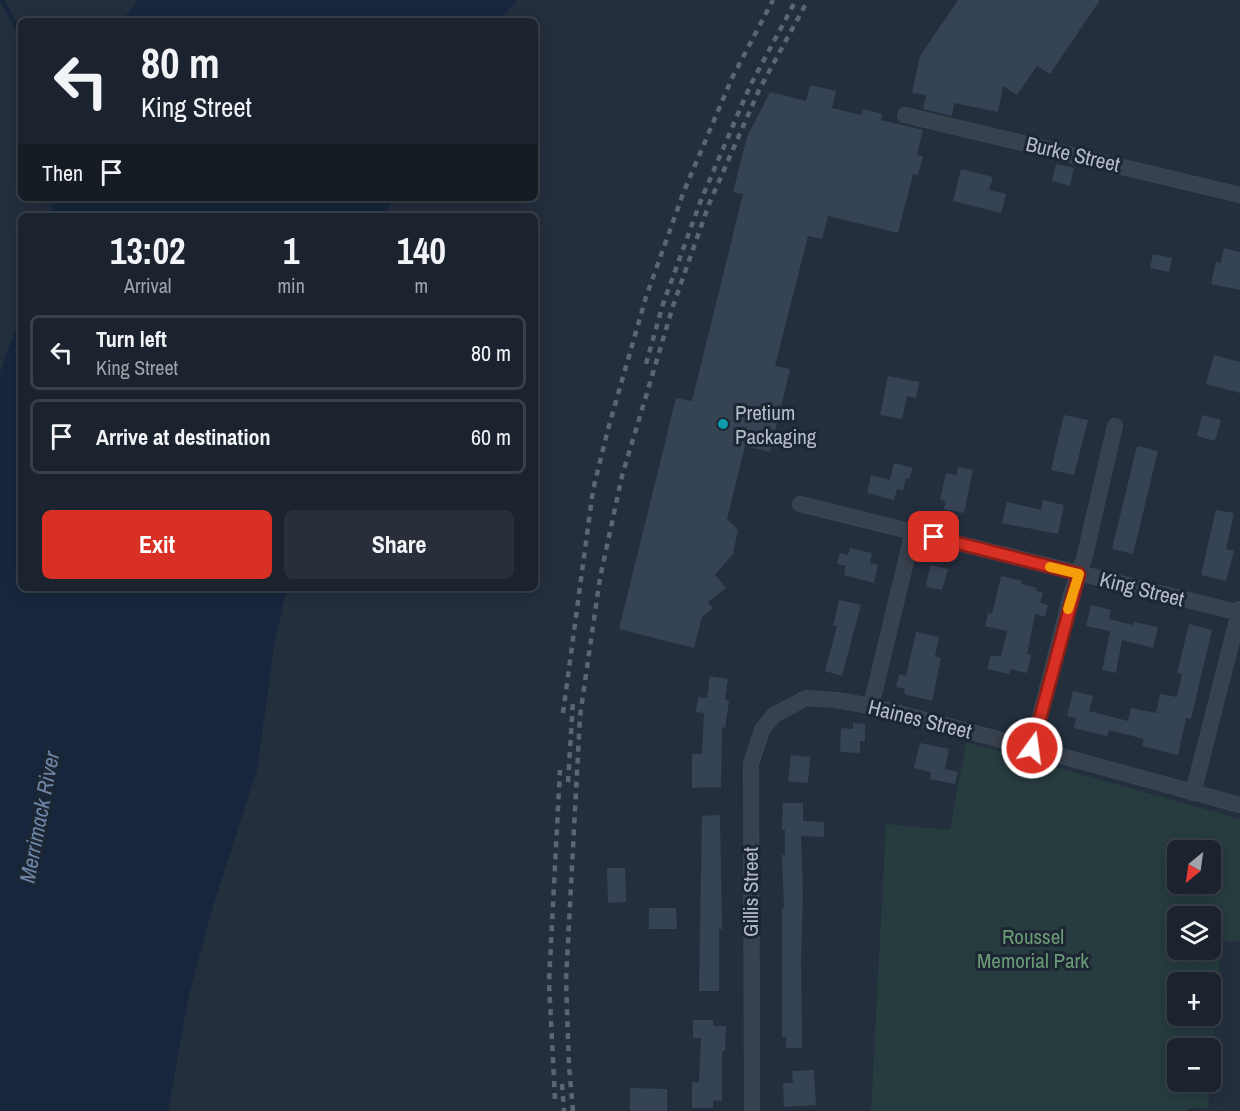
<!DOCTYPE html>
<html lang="en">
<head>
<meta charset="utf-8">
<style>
	:root { --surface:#1b232e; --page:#282f3a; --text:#f1f3f6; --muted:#a0a4aa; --line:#39404a; --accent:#d93025 }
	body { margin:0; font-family:"Archivo Narrow",sans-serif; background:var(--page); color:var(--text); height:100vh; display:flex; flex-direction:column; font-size:22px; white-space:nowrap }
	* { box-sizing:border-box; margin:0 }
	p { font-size:20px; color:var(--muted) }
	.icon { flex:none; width:33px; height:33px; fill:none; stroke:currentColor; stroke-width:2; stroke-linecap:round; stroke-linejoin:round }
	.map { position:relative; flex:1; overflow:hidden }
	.side { position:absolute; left:18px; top:213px; width:520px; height:378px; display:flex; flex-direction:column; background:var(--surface); border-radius:9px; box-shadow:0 3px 15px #0003,0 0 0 2px var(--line) }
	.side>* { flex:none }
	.hud { position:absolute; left:18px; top:18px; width:520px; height:183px; border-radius:9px; box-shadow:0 3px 15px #0003,0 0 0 2px var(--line); background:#1b232e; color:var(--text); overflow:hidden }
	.needle { width:39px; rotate:209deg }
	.buttons { position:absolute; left:1167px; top:840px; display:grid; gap:12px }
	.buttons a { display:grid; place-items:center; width:54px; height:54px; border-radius:9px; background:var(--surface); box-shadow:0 3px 15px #0003,0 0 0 2px var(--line); font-size:30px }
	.pin { position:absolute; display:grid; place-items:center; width:51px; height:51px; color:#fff; margin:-26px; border-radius:12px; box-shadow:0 3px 9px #0006 }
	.me { position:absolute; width:66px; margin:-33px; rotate:14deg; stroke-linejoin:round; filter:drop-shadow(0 0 4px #0008) }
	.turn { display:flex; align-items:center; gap:21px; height:126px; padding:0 24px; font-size:27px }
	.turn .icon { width:78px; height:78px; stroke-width:2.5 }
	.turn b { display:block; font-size:42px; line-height:51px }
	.then { display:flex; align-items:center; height:57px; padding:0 24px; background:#0003; gap:12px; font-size:22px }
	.eta { display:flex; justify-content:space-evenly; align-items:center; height:102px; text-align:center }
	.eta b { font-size:36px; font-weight:700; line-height:42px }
	.action { display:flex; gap:12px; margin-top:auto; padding:12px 24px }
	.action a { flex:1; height:69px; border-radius:9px; background:var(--accent); color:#fff; font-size:24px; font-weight:700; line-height:69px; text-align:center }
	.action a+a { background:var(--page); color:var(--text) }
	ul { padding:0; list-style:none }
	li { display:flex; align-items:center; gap:18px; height:75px; margin:0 12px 9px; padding:0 12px; border:3px solid var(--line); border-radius:9px }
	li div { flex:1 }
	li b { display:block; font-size:22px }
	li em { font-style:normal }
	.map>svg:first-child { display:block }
	.green { fill:#263c3f; fill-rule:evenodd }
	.water { fill:#17263c }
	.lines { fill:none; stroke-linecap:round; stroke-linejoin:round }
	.stream { stroke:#17263c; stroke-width:4.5 }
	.building { fill:#364354 }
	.street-casing { stroke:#414a57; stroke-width:16 }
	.street { stroke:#38414e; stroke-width:15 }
	.rail { stroke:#5a6575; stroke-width:4.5; stroke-dasharray:6 6; stroke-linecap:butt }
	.route-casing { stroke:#8d1f18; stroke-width:15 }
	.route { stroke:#d93025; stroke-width:10 }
	.slow { stroke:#f59e0b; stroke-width:10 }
	.culture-dot { fill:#0f9aa8; stroke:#1d2633; stroke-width:2 }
	.labels { text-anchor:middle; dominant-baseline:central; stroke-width:6; stroke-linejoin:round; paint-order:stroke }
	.street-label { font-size:21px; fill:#b4bcc9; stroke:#1d2633 }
	.poi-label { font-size:21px; fill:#b4bcc9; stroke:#1d2633; text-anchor:start }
	.park-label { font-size:21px; fill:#6b9a76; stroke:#1d2633 }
	.water-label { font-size:22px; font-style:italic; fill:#6d86a8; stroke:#1d2633 }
</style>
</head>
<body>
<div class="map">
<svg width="1240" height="1111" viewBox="0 0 1240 1111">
	<rect width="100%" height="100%" fill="#242f3e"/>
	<path class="green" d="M 966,742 L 1240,819 L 1240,941 L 1221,941 L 1211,1078 L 1210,1048 L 1178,1048 L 1178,1082 L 1210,1082 L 1208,1108 L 1189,1108 L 1188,1111 L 871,1111 L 886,824 L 950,830 ZM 1178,850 L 1210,850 L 1210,884 L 1178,884 ZM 1178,916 L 1210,916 L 1210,950 L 1178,950 ZM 1210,982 L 1210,1016 L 1178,1016 L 1178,982 Z"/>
	<path class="water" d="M 138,0 L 518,0 L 498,21 L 122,21 Z
		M 55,198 L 393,198 L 384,216 L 50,216 Z
		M 21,314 L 21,588 L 287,588 L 275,640 L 257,770 L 213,906 L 189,994 L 168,1111 L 0,1111 L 0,372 Z"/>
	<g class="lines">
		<path class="stream" d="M 2,0 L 21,35"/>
	</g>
	<path class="building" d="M 958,0 L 1100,0 L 1050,74 L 1037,66 L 1017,95 L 1003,86 L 998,112 L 954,103 L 952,116 L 923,109 L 926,95 L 912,93 L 920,56 Z
		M 810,85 L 836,91 L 832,108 L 861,115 L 863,109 L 882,114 L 881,120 L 923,130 L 917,155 L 923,156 L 918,175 L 913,174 L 898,233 L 828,216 L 822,239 L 808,236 L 775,366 L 790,369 L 770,452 L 745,446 L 727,519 L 738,530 L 733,554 L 715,575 L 726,588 L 708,602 L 713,608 L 702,617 L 694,648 L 619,629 L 676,398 L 692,401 L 743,194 L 733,192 L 747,137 L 770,92 L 806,101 Z
		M 1056,164 L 1074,168 L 1070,186 L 1052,181 Z
		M 961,169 L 993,177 L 989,190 L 1006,194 L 1001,213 L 953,201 Z
		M 1224,248 L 1240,252 L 1240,290 L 1211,284 L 1216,262 L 1221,263 Z
		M 1153,254 L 1172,258 L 1169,272 L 1150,268 Z
		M 1214,355 L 1240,362 L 1240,393 L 1206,384 Z
		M 888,376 L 919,382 L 916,398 L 907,396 L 902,419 L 880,415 Z
		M 1064,415 L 1088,420 L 1074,475 L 1051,470 Z
		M 1202,415 L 1221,420 L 1215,441 L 1197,436 Z
		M 1137,446 L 1158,451 L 1133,554 L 1112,549 Z
		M 894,463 L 913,468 L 909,479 L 906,478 L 903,490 L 897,489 L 894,500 L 867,493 L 871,475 L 890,480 Z
		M 958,467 L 973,470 L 964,513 L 944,509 L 946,501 L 940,500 L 946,473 L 957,475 Z
		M 1043,500 L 1064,505 L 1058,534 L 1002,523 L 1007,502 L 1041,510 Z
		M 1216,510 L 1234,513 L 1226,549 L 1234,551 L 1226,581 L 1201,575 Z
		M 850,548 L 872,553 L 870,563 L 878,565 L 874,583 L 844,575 L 846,566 L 837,564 L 840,553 L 848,555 Z
		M 930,565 L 948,569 L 942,590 L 926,587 Z
		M 1001,576 L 1022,581 L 1021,584 L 1037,588 L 1036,591 L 1043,593 L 1040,603 L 1048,605 L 1045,617 L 1035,614 L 1027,654 L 1031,655 L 1027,673 L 1010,669 L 1009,674 L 987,669 L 991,655 L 1001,657 L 1007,631 L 985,626 L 988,613 L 992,614 Z
		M 839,600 L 861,605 L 842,676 L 825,671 L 837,626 L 833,626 Z
		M 1091,605 L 1111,610 L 1109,619 L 1133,625 L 1134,622 L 1158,627 L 1153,648 L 1122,640 L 1116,673 L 1102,670 L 1110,631 L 1086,626 Z
		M 1189,624 L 1212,630 L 1191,719 L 1186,718 L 1178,755 L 1142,746 L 1144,739 L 1109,730 L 1107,736 L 1074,728 L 1076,718 L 1067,716 L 1073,691 L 1093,696 L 1089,711 L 1128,721 L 1131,708 L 1156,713 L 1160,694 L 1177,697 L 1182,674 L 1177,673 Z
		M 916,632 L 939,637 L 935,656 L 941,658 L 932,701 L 904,694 L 905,689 L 896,687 L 899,674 L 906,676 Z
		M 710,676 L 728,679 L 725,700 L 729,701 L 725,728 L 722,727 L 721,787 L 692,788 L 692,754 L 702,754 L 704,713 L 696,712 L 698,697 L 707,698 Z
		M 853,723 L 865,724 L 865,741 L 860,741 L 860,753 L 840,752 L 841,728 L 853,729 Z
		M 920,743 L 949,749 L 945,769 L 958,772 L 955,784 L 930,779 L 931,772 L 914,768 Z
		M 791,755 L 810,757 L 808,783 L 788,781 Z
		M 783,803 L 803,803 L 803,821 L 824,822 L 824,837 L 801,836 L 803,894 L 801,960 L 802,1048 L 786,1048 L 786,1037 L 782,1037 L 782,908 L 784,909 L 782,855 L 785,855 L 785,830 L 782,830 Z
		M 720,815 L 722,929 L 719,929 L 719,991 L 699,991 L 702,816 Z
		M 607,868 L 625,868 L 626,902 L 608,903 Z
		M 649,908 L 676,908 L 677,929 L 649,929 Z
		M 693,1020 L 713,1020 L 713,1026 L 726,1026 L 725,1051 L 722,1051 L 722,1101 L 713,1100 L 713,1108 L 692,1108 L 692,1082 L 699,1082 L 701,1038 L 693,1038 Z
		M 814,1070 L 816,1105 L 784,1107 L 783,1083 L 793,1083 L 792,1071 Z
		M 630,1088 L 667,1089 L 667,1111 L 630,1111 Z"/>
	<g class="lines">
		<g class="street-casing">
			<path id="street" d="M 905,115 L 1240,195
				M 800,504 L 1240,613
				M 871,706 L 913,532
				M 1032,748 L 1072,591 L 1084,559 L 1115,426
				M 1193,793 L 1240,609
				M 752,1111 L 751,764 L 762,730 L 774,715 L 806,698 L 836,700 L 871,706 L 1032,748 L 1240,805"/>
		</g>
		<use href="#street" class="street"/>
		<path class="rail" d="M 646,364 L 663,304 L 701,200 L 750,86 L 796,0
			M 563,713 L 593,490 L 608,429 L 646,297 L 684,191 L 732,78 L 773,0
			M 568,782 L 573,701
			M 562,1084 L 564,1111
			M 555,1099 L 549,982 L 560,770
			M 573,1111 L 569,1066 L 566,980 L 580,716 L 600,578 L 622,476 L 673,306 L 709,204 L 759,90 L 808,0"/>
	</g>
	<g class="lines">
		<g class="route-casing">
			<path id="route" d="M 934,537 L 1079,574 L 1032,748"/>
		</g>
		<use href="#route" class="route"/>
		<path class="slow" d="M 1050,567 L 1079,574 L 1068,609"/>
	</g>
	<circle class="culture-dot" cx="723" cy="424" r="6"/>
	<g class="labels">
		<g class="street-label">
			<text transform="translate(1073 154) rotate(13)">Burke Street</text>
			<text transform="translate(1142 589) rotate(14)">King Street</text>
			<text transform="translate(920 719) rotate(14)">Haines Street</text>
			<text transform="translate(750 892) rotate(-90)">Gillis Street</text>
		</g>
		<g class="poi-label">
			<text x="735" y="412">Pretium<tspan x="735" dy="24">Packaging</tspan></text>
		</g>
		<g class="park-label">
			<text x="1033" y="936">Roussel<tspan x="1033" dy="24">Memorial Park</tspan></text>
		</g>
		<g class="water-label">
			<text transform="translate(39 817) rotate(-79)">Merrimack River</text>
		</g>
	</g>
</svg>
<div class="buttons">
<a><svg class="needle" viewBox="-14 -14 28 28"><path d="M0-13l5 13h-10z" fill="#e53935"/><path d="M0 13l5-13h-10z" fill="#a0a4aa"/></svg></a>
<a><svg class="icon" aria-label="layers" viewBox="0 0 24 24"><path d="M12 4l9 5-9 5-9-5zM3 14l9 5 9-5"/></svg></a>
<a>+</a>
<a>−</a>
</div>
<div class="pin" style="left:934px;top:537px;background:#d93025"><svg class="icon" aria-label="arrive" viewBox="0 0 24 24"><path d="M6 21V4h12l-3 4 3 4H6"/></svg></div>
<svg class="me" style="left:1032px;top:748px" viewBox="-20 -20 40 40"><circle r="17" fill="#d93025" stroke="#fff" stroke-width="3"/><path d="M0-11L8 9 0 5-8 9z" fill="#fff"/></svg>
<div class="hud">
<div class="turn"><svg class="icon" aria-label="left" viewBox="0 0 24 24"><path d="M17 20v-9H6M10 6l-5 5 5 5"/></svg><div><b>80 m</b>King Street</div></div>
<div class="then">Then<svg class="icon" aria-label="arrive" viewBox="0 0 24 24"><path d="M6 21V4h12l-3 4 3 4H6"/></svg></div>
</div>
<section class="side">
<div class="eta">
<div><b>13:02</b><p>Arrival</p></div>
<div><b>1</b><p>min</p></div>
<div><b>140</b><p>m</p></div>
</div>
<ul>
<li><svg class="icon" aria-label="left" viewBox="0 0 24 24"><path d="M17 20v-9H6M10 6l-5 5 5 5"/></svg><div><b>Turn left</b><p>King Street</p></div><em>80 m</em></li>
<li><svg class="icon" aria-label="arrive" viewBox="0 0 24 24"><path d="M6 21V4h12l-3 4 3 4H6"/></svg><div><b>Arrive at destination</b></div><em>60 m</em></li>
</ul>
<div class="action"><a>Exit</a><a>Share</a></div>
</section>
</div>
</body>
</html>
